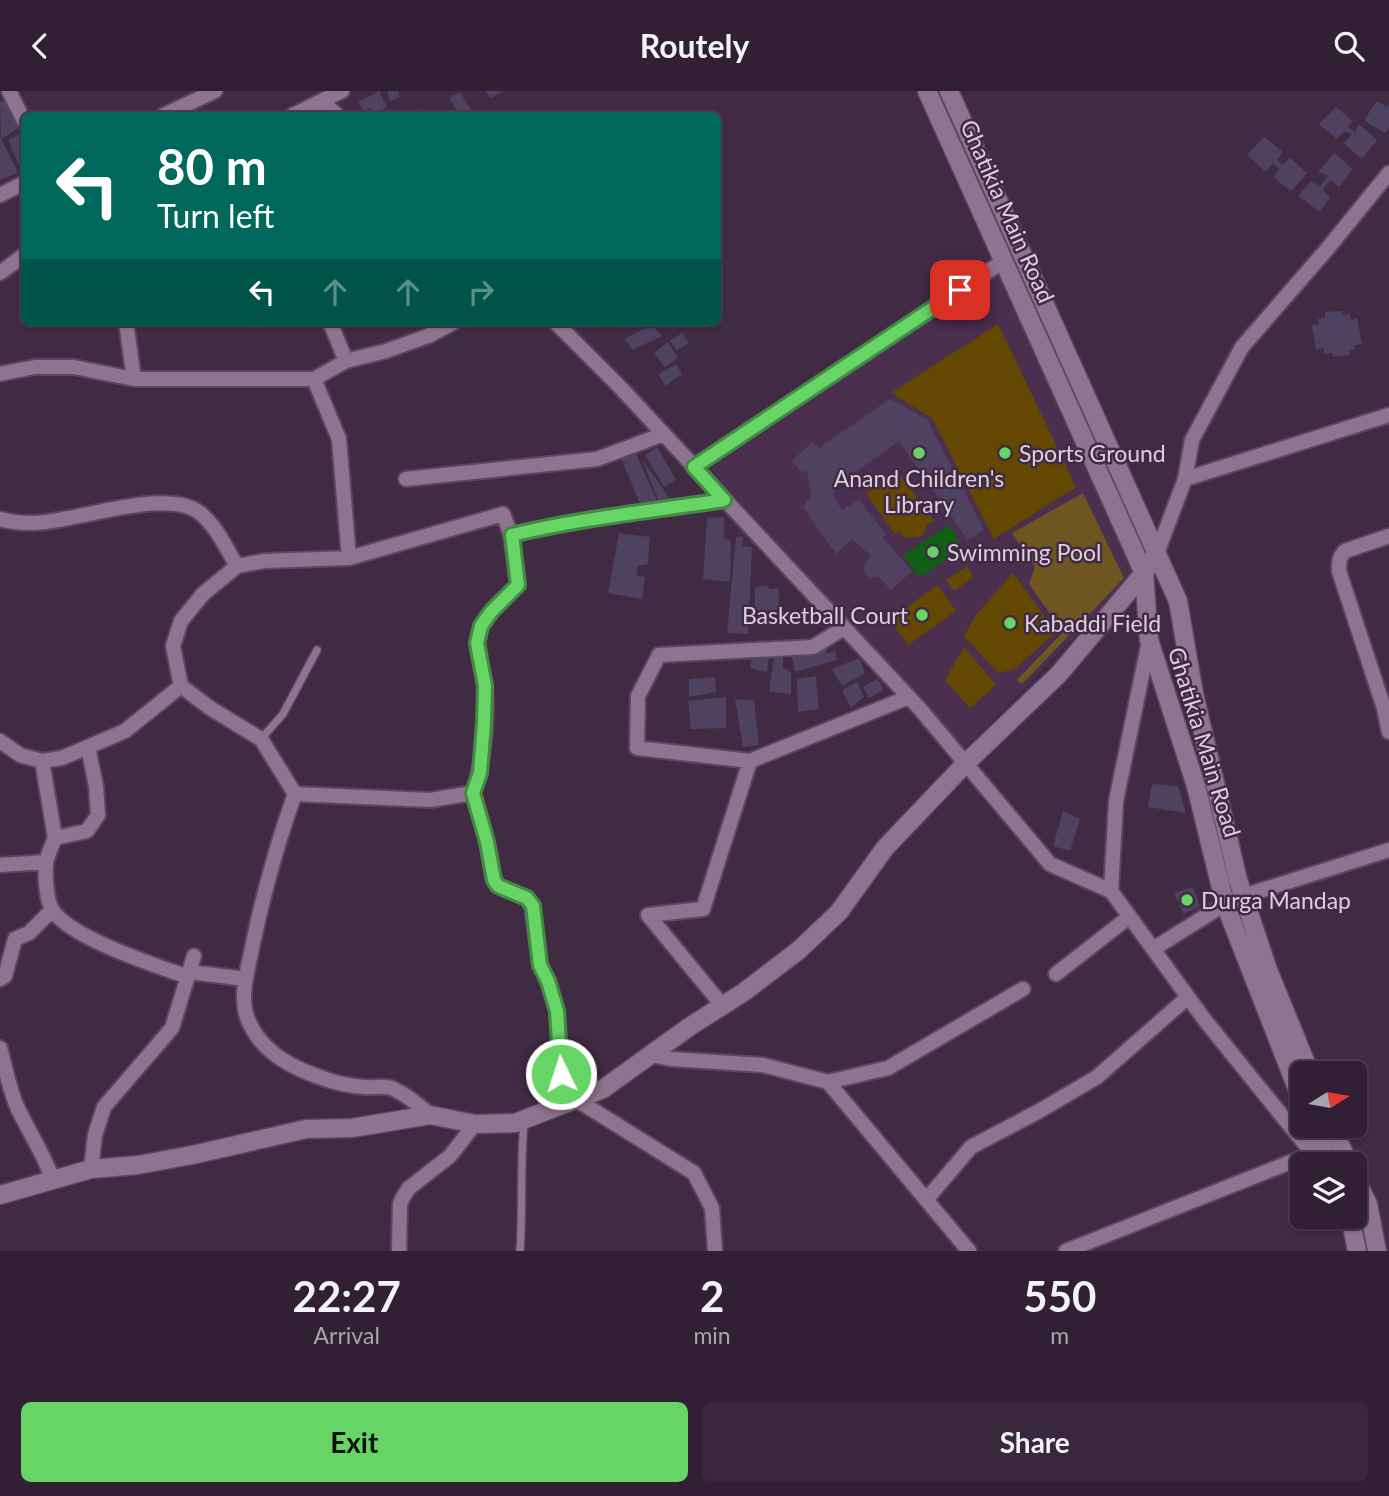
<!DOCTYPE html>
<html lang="en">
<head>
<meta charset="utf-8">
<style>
	:root { --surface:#312033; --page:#39283b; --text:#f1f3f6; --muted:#a8a3ac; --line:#4c3e4e; --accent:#67d466 }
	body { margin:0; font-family:Lato,sans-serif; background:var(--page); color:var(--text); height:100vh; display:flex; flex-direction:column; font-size:26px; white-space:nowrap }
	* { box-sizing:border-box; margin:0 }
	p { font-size:23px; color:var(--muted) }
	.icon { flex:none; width:38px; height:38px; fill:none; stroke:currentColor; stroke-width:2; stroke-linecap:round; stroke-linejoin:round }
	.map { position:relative; height:1160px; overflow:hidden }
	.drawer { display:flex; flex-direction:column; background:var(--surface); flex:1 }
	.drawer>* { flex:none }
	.banner { position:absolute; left:21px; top:21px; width:700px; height:214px; border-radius:10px; box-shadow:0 2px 5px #0004,0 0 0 2px var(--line); background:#00695c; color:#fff; overflow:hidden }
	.needle { width:46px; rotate:79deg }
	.controls { position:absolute; left:1290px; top:970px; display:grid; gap:14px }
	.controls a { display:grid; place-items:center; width:77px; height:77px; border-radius:10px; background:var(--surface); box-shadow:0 2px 5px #0004,0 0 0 2px var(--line); font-size:35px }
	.pin { position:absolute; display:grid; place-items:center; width:60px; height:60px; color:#fff; margin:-30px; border-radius:14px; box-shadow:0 4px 10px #0006 }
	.me { position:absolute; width:77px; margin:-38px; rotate:356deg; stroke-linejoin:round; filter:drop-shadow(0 0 5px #0008) }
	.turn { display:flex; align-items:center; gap:24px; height:147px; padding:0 21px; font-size:32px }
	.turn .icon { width:91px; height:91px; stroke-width:2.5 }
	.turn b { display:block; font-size:49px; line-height:60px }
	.lanes { display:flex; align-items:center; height:66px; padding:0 21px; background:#0003; justify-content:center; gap:35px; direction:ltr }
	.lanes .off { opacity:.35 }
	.eta { display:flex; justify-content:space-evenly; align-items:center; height:119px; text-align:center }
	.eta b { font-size:42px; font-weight:700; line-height:49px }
	.button { display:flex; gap:14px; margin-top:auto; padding:14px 21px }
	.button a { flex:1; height:80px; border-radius:10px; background:var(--accent); color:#111; font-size:28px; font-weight:700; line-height:80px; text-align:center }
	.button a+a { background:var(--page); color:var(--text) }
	header { display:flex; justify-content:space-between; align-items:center; height:91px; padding:0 21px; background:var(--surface); font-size:32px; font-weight:700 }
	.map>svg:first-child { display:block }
	.built { fill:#4b2f4e }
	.green { fill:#644801 }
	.forest { fill:#6f5620 }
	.water { fill:#105f14 }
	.building { fill:#4e4260 }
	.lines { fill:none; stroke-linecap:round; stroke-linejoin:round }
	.service-casing { stroke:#5b485d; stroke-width:10 }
	.minor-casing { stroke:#5b485d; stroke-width:18 }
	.tertiary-casing { stroke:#5b485d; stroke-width:21 }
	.service { stroke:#8f7491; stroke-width:7 }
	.minor { stroke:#8f7491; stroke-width:14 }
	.tertiary { stroke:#8f7491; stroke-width:18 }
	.route-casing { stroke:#438a42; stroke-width:18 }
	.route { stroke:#67d466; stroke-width:12 }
	.poi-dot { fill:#67d466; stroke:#412b44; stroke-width:2.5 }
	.labels { text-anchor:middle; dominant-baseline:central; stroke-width:5; stroke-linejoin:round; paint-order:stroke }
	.street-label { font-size:23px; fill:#decfdf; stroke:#412b44 }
	.poi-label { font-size:23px; fill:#decfdf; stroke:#412b44; text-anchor:start }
</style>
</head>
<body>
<header><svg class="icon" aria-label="back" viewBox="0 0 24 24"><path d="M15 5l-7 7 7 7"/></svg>Routely<svg class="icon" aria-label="search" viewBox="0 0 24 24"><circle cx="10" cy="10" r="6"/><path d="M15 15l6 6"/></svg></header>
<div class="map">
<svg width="1389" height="1160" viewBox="0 0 1389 1160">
	<rect width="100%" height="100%" fill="#412b44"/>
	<path class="built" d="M 1002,180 L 1137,482 L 965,657 L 710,378 Z"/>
	<path class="green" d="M 998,233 L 1076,396 L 994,448 L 932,327 L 891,302 Z
		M 896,379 L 934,430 L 927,434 L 922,445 L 905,447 L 899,440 L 895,443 L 866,402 Z
		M 968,475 L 973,486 L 954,500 L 946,489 Z
		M 1013,482 L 1056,541 L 1015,578 L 998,582 L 964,545 L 976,524 Z
		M 938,494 L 956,520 L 908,554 L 889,529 Z
		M 964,556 L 996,594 L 970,617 L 945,589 Z"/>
	<path class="forest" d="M 1083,402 L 1124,487 L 1022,593 L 1017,589 L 1063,541 L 1029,493 L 1035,476 L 1012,442 Z"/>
	<path class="water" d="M 949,434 L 963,457 L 919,487 L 903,464 Z"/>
	<path class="building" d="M 379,0 L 387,16 L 373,23 L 371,17 L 364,20 L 358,11 Z
		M 387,0 L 398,0 L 400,6 L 390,10 Z
		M 486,0 L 504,0 L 490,7 Z
		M 460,1 L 474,24 L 460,24 L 449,7 Z
		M 6,9 L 19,37 L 1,48 L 0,11 Z
		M 1377,10 L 1387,16 L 1389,13 L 1389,37 L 1385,42 L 1364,29 Z
		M 1336,16 L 1353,30 L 1348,36 L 1355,41 L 1359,33 L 1377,49 L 1362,68 L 1344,53 L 1352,43 L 1344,40 L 1337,48 L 1319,33 Z
		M 420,18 L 421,24 L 403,24 L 403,20 Z
		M 24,41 L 24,76 L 21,78 L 8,49 Z
		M 0,46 L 18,81 L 0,89 Z
		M 1264,46 L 1283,61 L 1277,69 L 1282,74 L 1290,67 L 1307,82 L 1291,100 L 1273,86 L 1279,78 L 1273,72 L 1266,81 L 1247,64 Z
		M 1334,62 L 1353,78 L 1339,96 L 1330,89 L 1323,99 L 1330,106 L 1320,121 L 1298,105 L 1311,90 L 1320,95 L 1328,85 L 1318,81 Z
		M 1342,220 L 1342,224 L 1350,223 L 1351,229 L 1357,227 L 1362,253 L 1355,254 L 1355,258 L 1349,260 L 1349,264 L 1333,266 L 1332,262 L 1324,263 L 1324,257 L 1316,259 L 1312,234 L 1319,233 L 1318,228 L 1325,227 L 1325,221 Z
		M 651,233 L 662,245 L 632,259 L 625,248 Z
		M 682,242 L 689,252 L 677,259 L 670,250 Z
		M 668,251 L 678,267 L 665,276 L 654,262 Z
		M 676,273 L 682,283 L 665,295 L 659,283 Z
		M 890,308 L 927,328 L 984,439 L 968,449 L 899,350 L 836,395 L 833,405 L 842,419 L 859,409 L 885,442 L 883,447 L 912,480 L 891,499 L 878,485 L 871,487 L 865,483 L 863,476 L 871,465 L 852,448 L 836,463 L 803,416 L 811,405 L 807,380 L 801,381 L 792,370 L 812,351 L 819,357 Z
		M 657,356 L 676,389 L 664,396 L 645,364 Z
		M 636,363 L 657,410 L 640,413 L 621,367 Z
		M 642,368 L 670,408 L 658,409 Z
		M 724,426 L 724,448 L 731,449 L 730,491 L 703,488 L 707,427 Z
		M 619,442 L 650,446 L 648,473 L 638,475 L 637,485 L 645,486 L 642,508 L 608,502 Z
		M 743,445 L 742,455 L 752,456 L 748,543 L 727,542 L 736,446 Z
		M 768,494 L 769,498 L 779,497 L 778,527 L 754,525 L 755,496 Z
		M 826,554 L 826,563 L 835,560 L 837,569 L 795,581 L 791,561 Z
		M 753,562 L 769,564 L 767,581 L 750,577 Z
		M 774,565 L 783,565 L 783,577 L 791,581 L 791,603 L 769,601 Z
		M 859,567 L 865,582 L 842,595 L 832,578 Z
		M 816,585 L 819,618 L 798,621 L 797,588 Z
		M 715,586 L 716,601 L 689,606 L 689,588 Z
		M 877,588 L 884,599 L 869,607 L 863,596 Z
		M 857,591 L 864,606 L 851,617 L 842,599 Z
		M 726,606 L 726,637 L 691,638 L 688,610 Z
		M 735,608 L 754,609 L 759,654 L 743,656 Z
		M 1152,693 L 1178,695 L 1186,722 L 1148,716 Z
		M 1063,720 L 1080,728 L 1070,760 L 1053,755 Z
		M 1193,796 L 1200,815 L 1184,823 L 1174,802 Z"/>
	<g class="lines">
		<g class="service-casing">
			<path id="service" d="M 261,648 L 283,623 L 317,559
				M 520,1160 C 523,1117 520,1074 524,1031"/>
		</g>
		<g class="minor-casing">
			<path id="minor" d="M 9,0 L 24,30
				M 322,10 L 337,24
				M 164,24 L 215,0
				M 293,24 L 342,0
				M 0,104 L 24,92
				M 0,182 L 24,164
				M 126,231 L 134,288 L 314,288 L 339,348 L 349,467
				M 330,231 L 346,270
				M 555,231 L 619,295 L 920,618 L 1050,773 L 1111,800 L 1204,928 L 1321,1073
				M 0,283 L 35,276 L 74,276 L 134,288
				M 314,288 L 346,270 L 386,260 L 428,245 L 454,231
				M 694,376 L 1004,170
				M 406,388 L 597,368 L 664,343
				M 1185,388 L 1389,324
				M 0,428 C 10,431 22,432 32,432 C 73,432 167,395 200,422 C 217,436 226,457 237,475
				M 1389,445 L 1345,460 C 1339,466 1339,471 1339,480 L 1384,617 L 1389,641
				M 1157,462 L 1185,388 L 1192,349 L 1242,256 L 1328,157 L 1389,82
				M 0,650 L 20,664 L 42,670 L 62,667 L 125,640 L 181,595
				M 88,656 L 96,695 L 98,724 L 87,740 L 55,747 C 52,755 47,764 46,773 C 45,785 46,810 53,820 C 73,848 155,874 188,886
				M 42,670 L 55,747
				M 750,670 L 637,657 L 638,605 L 659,564 L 813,556 L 844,537
				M 473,702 L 487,751 L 494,789 L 498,795 L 527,807 L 532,815 L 540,874 L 548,890 L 557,920 L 563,1013
				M 295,703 L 261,648 L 210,617 L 181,595 L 173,555 L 181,530 L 203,503 L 237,475 L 264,470 L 349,467 L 503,423 L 511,444
				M 0,774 L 46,771
				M 1111,800 L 1116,710 L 1149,550
				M 1153,858 L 1225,813 L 1243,805 L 1389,759
				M 190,881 L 246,888
				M 1056,883 L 1129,826
				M 0,888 L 5,885 L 15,848 L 29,842 L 52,819
				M 722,914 L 648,824 L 703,818 L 750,670 L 909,606
				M 0,957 C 6,978 9,1000 19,1020 C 31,1044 43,1062 53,1089
				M 651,964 L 671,968 L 763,974 L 828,991 L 969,1160
				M 828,991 L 888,977 L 1023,898
				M 577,1009 L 694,1082 L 712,1117 L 715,1160
				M 430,1024 C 420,1015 404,1002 391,997 C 383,994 373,997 364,996 C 352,995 340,993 328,989 C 294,978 260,962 247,926 C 239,903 249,875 253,852 C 264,801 277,752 295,703 L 430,709 L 473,702 C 484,669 488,628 485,594 C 482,574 473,554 482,535 C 489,519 506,506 518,494 L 511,444 C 581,427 653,420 724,409
				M 91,1078 L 95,1044 L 104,1016 L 172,937 L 194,865
				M 926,1109 L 971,1056 L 1041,1019 L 1097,986 L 1188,906
				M 399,1160 L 400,1113 L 403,1106 L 409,1097 L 450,1065 L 475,1033
				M 1066,1160 L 1311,1063"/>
		</g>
		<g class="tertiary-casing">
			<path id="tertiary" d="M 927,0 L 1144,482 L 1149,549 L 1196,695 L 1225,813 L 1302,1010
				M 949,0 L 1178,510 L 1194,603 L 1238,789 L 1268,879 L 1310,982
				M 1311,1034 L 1329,1073
				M 1331,1034 L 1349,1073
				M 1354,1085 L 1368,1113 L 1377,1160
				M 0,1104 L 91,1078 L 138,1074 L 192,1064 L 306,1038 L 352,1037 L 430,1024 L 475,1033 L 515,1032 L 603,998 L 689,936 L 744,901 L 799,859 L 839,821 L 885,757 L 966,672 L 1059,583 L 1144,482 L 1157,462
				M 1350,1125 L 1357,1160"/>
		</g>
		<use href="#service" class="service"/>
		<use href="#minor" class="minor"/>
		<use href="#tertiary" class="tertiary"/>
	</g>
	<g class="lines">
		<g class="route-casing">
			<path id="route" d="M 561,983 L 557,920 L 548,890 L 540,874 L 533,815 L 527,807 L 498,795 L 494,789 L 487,751 L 473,702 L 480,682 L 484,632 L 485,595 L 477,552 L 481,535 L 491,521 L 518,494 L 512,444 C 582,427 653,420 724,409 L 694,376 L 960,199"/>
		</g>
		<use href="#route" class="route"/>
	</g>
	<g class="poi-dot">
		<circle cx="919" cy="362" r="7"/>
		<circle cx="1005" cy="362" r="7"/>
		<circle cx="933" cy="461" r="7"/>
		<circle cx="922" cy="524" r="7"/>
		<circle cx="1010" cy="532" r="7"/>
		<circle cx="1187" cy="809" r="7"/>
	</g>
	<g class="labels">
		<g class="street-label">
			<text transform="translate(1008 120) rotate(66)">Ghatikia Main Road</text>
			<text transform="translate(1205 651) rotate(73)">Ghatikia Main Road</text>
		</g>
		<g class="poi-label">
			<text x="1019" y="362">Sports Ground</text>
			<text x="919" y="387" text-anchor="middle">Anand Children's<tspan x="919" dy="26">Library</tspan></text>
			<text x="947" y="461">Swimming Pool</text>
			<text x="908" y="524" text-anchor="end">Basketball Court</text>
			<text x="1024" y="532">Kabaddi Field</text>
			<text x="1201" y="809">Durga Mandap</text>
		</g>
	</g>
</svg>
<div class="controls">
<a><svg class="needle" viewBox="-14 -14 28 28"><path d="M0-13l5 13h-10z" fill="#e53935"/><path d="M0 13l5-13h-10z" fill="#a8a3ac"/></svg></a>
<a><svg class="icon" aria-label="layers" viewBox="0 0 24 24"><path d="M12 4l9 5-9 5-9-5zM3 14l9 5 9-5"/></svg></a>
</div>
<div class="pin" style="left:960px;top:199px;background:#d93025"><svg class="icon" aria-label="arrive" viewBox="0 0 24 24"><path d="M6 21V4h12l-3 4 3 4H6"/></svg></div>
<svg class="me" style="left:561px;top:983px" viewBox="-20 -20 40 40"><circle r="17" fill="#67d466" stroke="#fff" stroke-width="3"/><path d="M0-11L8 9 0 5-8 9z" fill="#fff"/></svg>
<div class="banner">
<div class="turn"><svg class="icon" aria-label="left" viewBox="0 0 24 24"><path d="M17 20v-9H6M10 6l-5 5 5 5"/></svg><div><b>80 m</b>Turn left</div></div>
<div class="lanes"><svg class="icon" aria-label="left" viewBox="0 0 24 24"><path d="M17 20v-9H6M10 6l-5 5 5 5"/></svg><svg class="icon off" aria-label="ahead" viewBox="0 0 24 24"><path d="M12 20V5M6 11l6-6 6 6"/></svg><svg class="icon off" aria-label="ahead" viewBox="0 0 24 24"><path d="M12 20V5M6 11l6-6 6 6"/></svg><svg class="icon off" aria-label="right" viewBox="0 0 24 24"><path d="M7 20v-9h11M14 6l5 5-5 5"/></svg></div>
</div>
</div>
<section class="drawer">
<div class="eta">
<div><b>22:27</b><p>Arrival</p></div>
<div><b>2</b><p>min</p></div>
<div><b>550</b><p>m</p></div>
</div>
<div class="button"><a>Exit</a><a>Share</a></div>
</section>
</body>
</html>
